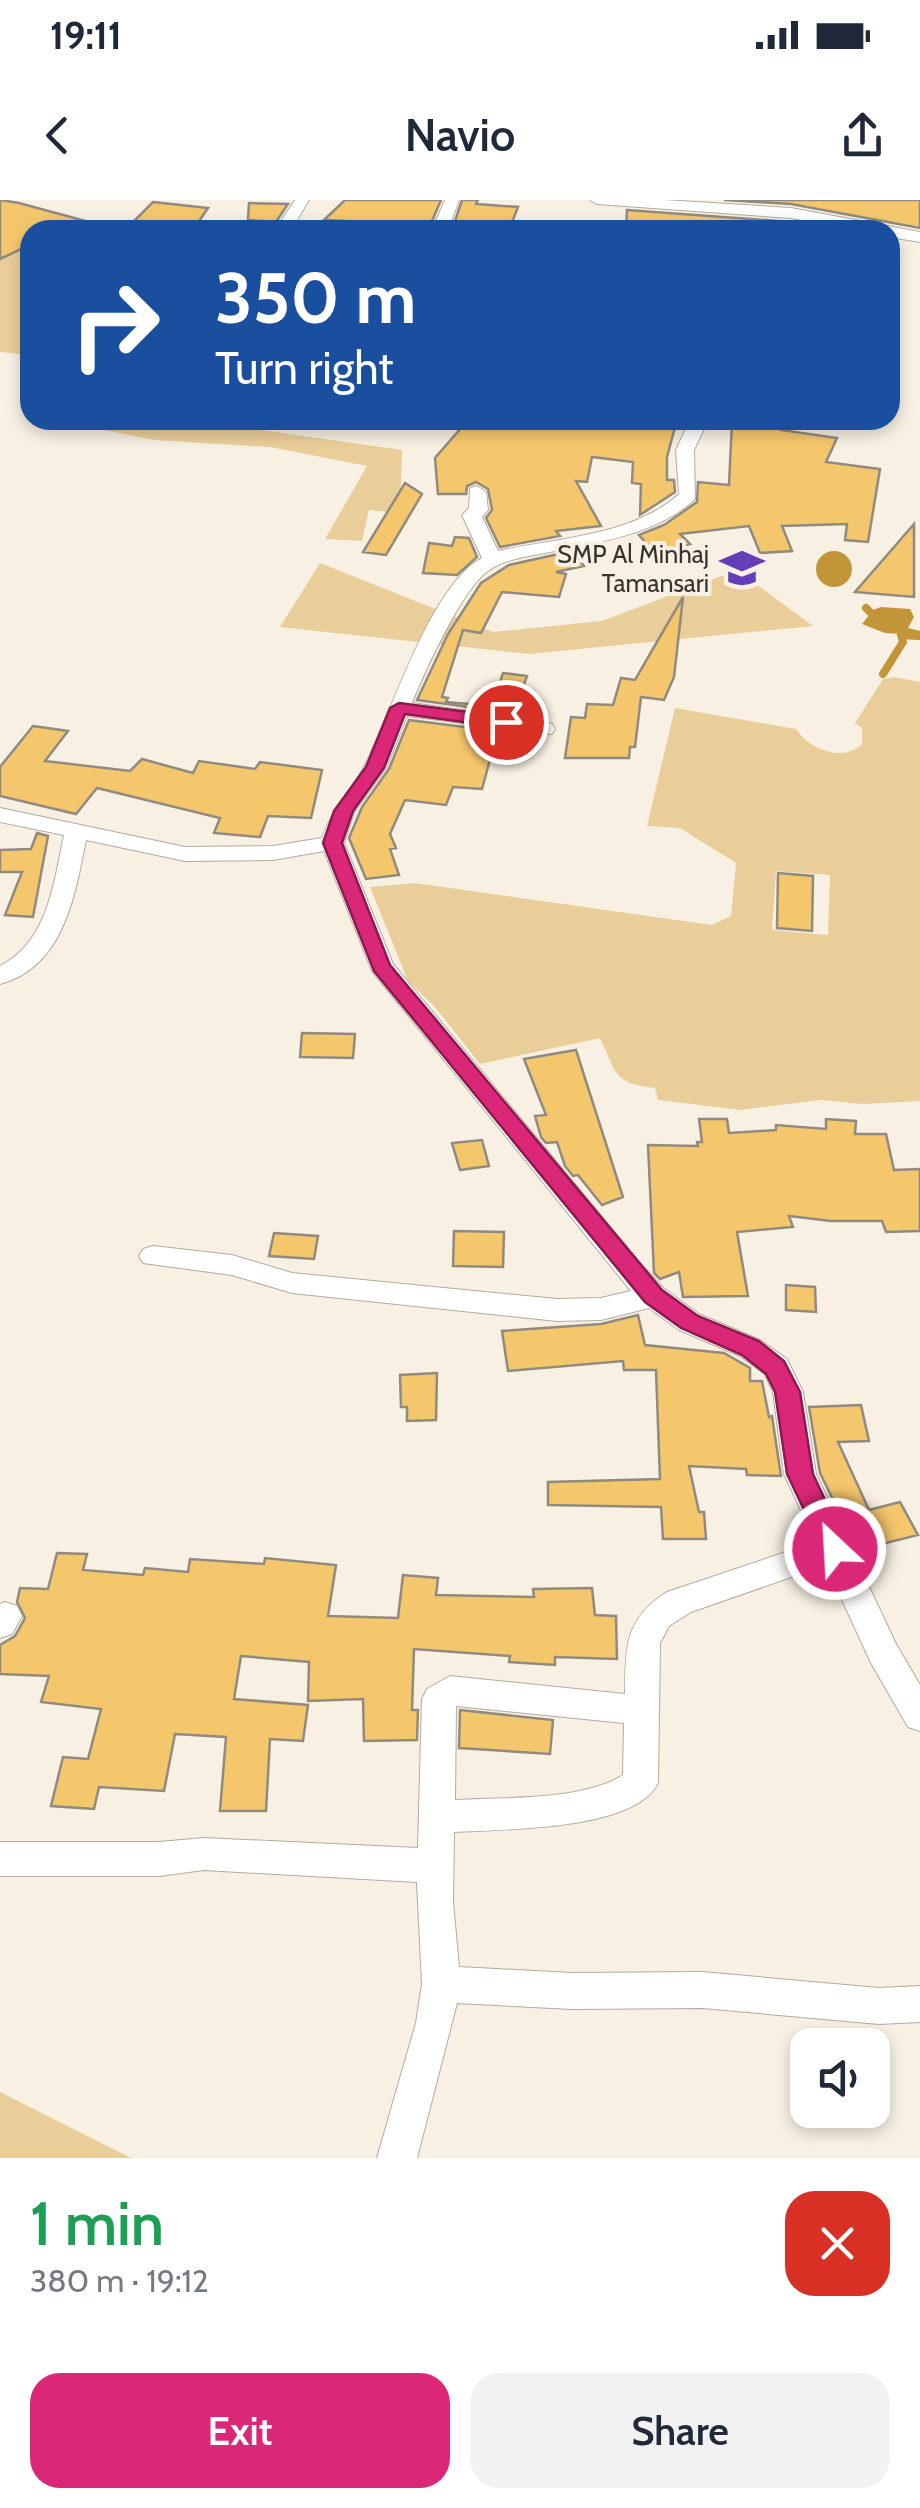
<!DOCTYPE html>
<html lang="en">
<head>
<meta charset="utf-8">
<style>
	:root { --surface:#fff; --page:#f2f2f3; --text:#1f2937; --muted:#747a83; --accent:#db2777 }
	body { margin:0; font-family:Cabin,sans-serif; background:var(--page); color:var(--text); height:100vh; display:flex; flex-direction:column; font-size:38px; white-space:nowrap }
	* { box-sizing:border-box; margin:0 }
	p { font-size:32px; color:var(--muted) }
	.icon { flex:none; width:55px; height:55px; fill:none; stroke:currentColor; stroke-width:2; stroke-linecap:round; stroke-linejoin:round }
	.map { position:relative; height:1958px; overflow:hidden }
	.sheet { display:flex; flex-direction:column; background:var(--surface); flex:1 }
	.sheet>* { flex:none }
	.guide { position:absolute; left:20px; top:20px; width:880px; height:210px; border-radius:30px; box-shadow:0 5px 15px #0003; background:#1a4fa0; color:#fff; overflow:hidden }
	.tools { position:absolute; left:790px; top:1828px; display:grid; gap:20px }
	.tools a { display:grid; place-items:center; width:100px; height:100px; border-radius:20px; background:var(--surface); box-shadow:0 5px 15px #0003; font-size:50px }
	.pin { position:absolute; display:grid; place-items:center; width:85px; height:85px; color:#fff; margin:-42px; border:5px solid #fff; border-radius:50%; box-shadow:0 2px 10px #0007 }
	.me { position:absolute; width:110px; margin:-55px; rotate:335deg; stroke-linejoin:round; filter:drop-shadow(0 0 8px #0008) }
	.turn { display:flex; align-items:center; gap:35px; height:210px; padding:0 30px; font-size:45px }
	.turn .icon { width:130px; height:130px; stroke-width:2.5 }
	.turn b { display:block; font-size:70px; line-height:85px }
	.round { display:grid; place-items:center; flex:none; width:105px; height:105px; border-radius:30px; background:var(--page) }
	.head { display:flex; align-items:center; justify-content:space-between; height:170px; padding:0 30px }
	h1 { font-size:60px; font-weight:600; line-height:75px; color:#1e9e55 }
	.button { display:flex; gap:20px; margin-top:auto; padding:20px 30px }
	.button a { flex:1; height:115px; border-radius:30px; background:var(--accent); color:#fff; font-size:40px; font-weight:600; line-height:115px; text-align:center }
	.button a+a { background:var(--page); color:var(--text) }
	.status { display:flex; justify-content:space-between; align-items:center; height:70px; padding:0 50px; background:var(--surface); direction:ltr }
	.status svg { height:28px; fill:currentColor }
	header { display:flex; justify-content:space-between; align-items:center; height:130px; padding:0 30px; background:var(--surface); font-size:45px; font-weight:600 }
	.map>svg:first-child { display:block }
	.green { fill:#eace9a; fill-rule:evenodd }
	.water { fill:#c19538 }
	.lines { fill:none; stroke-linecap:round; stroke-linejoin:round }
	.stream { stroke:#c19538; stroke-width:8 }
	.building { fill:#f5c76d; stroke:#918b7f; stroke-width:2.5 }
	.street-casing { stroke:#b2aca0; stroke-width:2 }
	.street { fill:#fff; fill-rule:evenodd }
	.route { fill:#db2777; stroke:#8e194d; stroke-width:2.5 }
	.labels { text-anchor:middle; dominant-baseline:central; stroke-width:8; stroke-linejoin:round; paint-order:stroke }
	.far-poi-label { font-size:25px; fill:#37342f; stroke:#f7f0e3; text-anchor:end }
</style>
</head>
<body>
<div class="status"><b>19:11</b><svg viewBox="0 0 49 12"><path d="M0 12V9h3v3zM5 12V6h3v6zM10 12V3h3v9zM15 12V0h3v12zM26 1h20v11H26zM47 4h2v5h-2z"/></svg></div>
<header><svg class="icon" aria-label="back" viewBox="0 0 24 24"><path d="M15 5l-7 7 7 7"/></svg>Navio<svg class="icon" aria-label="share" viewBox="0 0 24 24"><path d="M12 15V3M7 8l5-5 5 5M5 13v7h14v-7"/></svg></header>
<div class="map">
<svg width="920" height="1958" viewBox="0 0 920 1958">
	<rect width="100%" height="100%" fill="#f7f0e3"/>
	<path class="green" d="M 30,47 L 30,155 L 0,152 L 0,57 Z
		M 67,220 L 191,220 L 402,250 L 400,313 L 369,310 L 362,341 L 325,339 L 367,266 L 270,247 L 154,240 L 64,222 Z
		M 320,363 L 493,432 L 602,421 L 737,370 L 813,426 L 529,454 L 280,427 Z
		M 894,477 L 920,482 L 920,901 L 863,904 L 821,900 L 740,910 L 658,900 L 655,888 C 612,883 617,873 600,838 L 480,864 L 435,807 L 408,781 L 370,687 L 415,683 L 712,725 L 731,716 L 736,663 L 680,628 L 647,626 L 675,508 L 796,529 C 809,549 843,563 862,544 L 862,528 L 855,523 L 883,479 ZM 776,671 L 830,675 L 828,735 L 772,730 Z
		M 0,1892 L 131,1958 L 0,1958 Z"/>
	<path class="water" d="M816 369a18 18 0 1 1 36 0a18 18 0 1 1-36 0Z
		M 881,407 L 910,409 L 914,417 L 908,428 L 920,431 L 920,435 L 885,433 L 862,424 L 873,410 Z"/>
	<g class="lines">
		<path class="stream" d="M 866,408 L 871,413
			M 883,474 L 903,442 L 901,435 L 919,436"/>
	</g>
	<path class="building" d="M 0,0 L 19,3 L 82,20 L 61,30 L 30,30 L 30,45 L 0,59 Z
		M 345,0 L 441,0 L 429,28 L 364,27 L 366,22 L 324,20 Z
		M 462,0 L 478,0 L 476,4 L 518,7 L 509,30 L 452,30 Z
		M 724,0 L 920,0 L 920,28 L 791,4 Z
		M 153,2 L 208,8 L 193,30 L 125,30 Z
		M 249,3 L 288,4 L 276,22 L 248,20 Z
		M 627,10 L 791,22 L 836,30 L 626,30 Z
		M 468,220 L 677,220 L 667,257 L 667,280 L 674,280 L 675,292 L 640,315 L 641,284 L 632,283 L 633,262 L 592,257 L 587,282 L 576,281 L 601,326 L 556,331 L 560,336 L 500,347 L 486,318 L 492,310 L 488,289 L 476,282 L 467,286 L 466,294 L 438,294 L 435,258 Z
		M 752,220 L 781,220 L 781,230 L 837,238 L 826,262 L 880,269 L 868,342 L 845,340 L 847,324 L 782,326 L 792,351 L 760,353 L 749,326 L 680,334 L 690,344 L 654,352 L 639,335 L 664,325 L 697,302 L 698,282 L 729,285 L 732,222 L 752,225 Z
		M 405,283 L 422,294 L 386,355 L 363,352 Z
		M 914,324 L 914,397 L 855,392 Z
		M 455,337 L 469,338 L 477,357 L 457,375 L 423,373 L 429,343 L 452,346 Z
		M 572,351 L 584,366 L 556,372 L 566,374 L 559,397 L 502,392 L 481,433 L 463,430 L 442,497 L 448,498 L 446,502 L 506,507 L 504,512 L 417,500 L 448,434 L 481,383 L 509,365 Z
		M 683,397 L 674,477 L 664,500 L 641,497 L 635,547 L 630,547 L 629,558 L 565,558 L 571,517 L 585,518 L 587,504 L 613,505 L 621,478 L 635,480 Z
		M 503,473 L 527,476 L 519,498 L 495,496 Z
		M 409,520 L 496,531 L 486,555 L 491,556 L 482,589 L 453,587 L 446,605 L 405,600 L 390,634 L 396,648 L 390,649 L 399,675 L 366,679 L 349,638 L 362,607 L 389,569 Z
		M 33,526 L 68,531 L 45,561 L 130,571 L 142,559 L 193,573 L 199,561 L 255,569 L 260,562 L 322,570 L 311,618 L 268,616 L 260,637 L 214,633 L 220,618 L 97,588 L 76,614 L 0,596 L 0,567 Z
		M 37,633 L 48,636 L 33,717 L 5,715 L 22,672 L 0,672 L 0,650 L 31,649 Z
		M 778,673 L 813,676 L 812,731 L 777,728 Z
		M 302,833 L 355,834 L 353,858 L 300,857 Z
		M 576,850 L 623,997 L 602,1005 L 578,975 L 573,976 L 565,966 L 557,942 L 546,943 L 541,937 L 535,916 L 546,915 L 524,859 Z
		M 699,919 L 727,919 L 729,933 L 776,930 L 776,925 L 826,929 L 826,919 L 856,921 L 855,934 L 886,934 L 894,970 L 920,969 L 920,1031 L 886,1032 L 882,1021 L 831,1021 L 789,1016 L 793,1027 L 737,1032 L 748,1096 L 683,1097 L 679,1072 L 660,1079 L 654,1073 L 648,945 L 698,946 L 697,942 L 702,942 Z
		M 482,940 L 489,966 L 460,970 L 452,943 Z
		M 454,1031 L 504,1032 L 503,1067 L 453,1066 Z
		M 274,1033 L 318,1036 L 314,1059 L 269,1056 Z
		M 786,1085 L 815,1087 L 816,1112 L 786,1110 Z
		M 638,1115 L 645,1145 L 724,1153 L 750,1168 L 750,1181 L 762,1181 L 769,1217 L 772,1216 L 781,1276 L 747,1275 L 746,1269 L 689,1266 L 699,1312 L 704,1312 L 706,1339 L 663,1339 L 661,1307 L 548,1305 L 548,1282 L 660,1279 L 656,1170 L 624,1170 L 623,1161 L 508,1171 L 502,1131 L 601,1124 Z
		M 437,1173 L 436,1220 L 407,1221 L 407,1207 L 401,1207 L 400,1175 Z
		M 861,1205 L 869,1241 L 838,1242 L 869,1310 L 900,1302 L 918,1335 L 858,1350 L 820,1273 L 809,1207 Z
		M 57,1353 L 87,1354 L 83,1370 L 143,1375 L 145,1368 L 188,1372 L 190,1359 L 264,1364 L 265,1358 L 336,1365 L 328,1416 L 398,1418 L 403,1375 L 438,1378 L 436,1395 L 534,1397 L 533,1389 L 592,1388 L 595,1415 L 616,1416 L 617,1459 L 555,1457 L 555,1465 L 509,1462 L 510,1456 L 414,1449 L 412,1510 L 418,1510 L 417,1540 L 364,1541 L 363,1499 L 308,1501 L 309,1462 L 241,1456 L 234,1499 L 308,1505 L 303,1541 L 270,1539 L 266,1611 L 220,1611 L 226,1537 L 175,1534 L 164,1591 L 99,1587 L 94,1609 L 51,1606 L 63,1557 L 88,1559 L 101,1509 L 41,1502 L 49,1476 L 0,1474 L 0,1445 L 15,1436 L 25,1418 L 17,1402 L 20,1388 L 48,1389 Z
		M 460,1510 L 553,1520 L 550,1554 L 459,1548 Z"/>
	<g class="lines">
		<g class="street-casing">
			<path id="street" d="M 295,0 L 309,0 L 291,30 L 275,30 Z
				M 445,0 L 459,0 L 448,30 L 432,30 Z
				M 590,0 L 664,0 L 791,8 L 920,32 L 920,42 L 890,37 L 890,30 L 857,30 L 791,18 L 597,4 Z
				M 690,220 L 708,220 L 694,250 L 695,299 C 655,336 597,342 545,353 C 525,357 505,359 488,371 C 462,389 424,473 412,503 L 544,522 L 552,524 L 555,529 L 552,534 L 407,516 L 386,568 L 354,612 L 344,643 L 393,764 L 639,1062 L 663,1088 L 699,1114 L 760,1140 L 787,1159 L 803,1192 L 816,1274 L 896,1444 L 920,1485 L 920,1531 L 908,1527 L 871,1463 L 826,1365 L 691,1412 L 669,1426 L 660,1443 L 658,1583 C 635,1631 502,1629 454,1632 L 453,1702 L 459,1767 L 572,1773 L 702,1772 L 879,1788 L 920,1786 L 920,1822 L 879,1824 L 702,1808 L 572,1809 L 457,1803 L 417,1958 L 377,1958 L 416,1823 L 422,1784 L 417,1682 L 204,1670 L 159,1676 L 0,1676 L 0,1642 L 159,1642 L 204,1638 L 418,1648 L 422,1499 L 427,1489 L 450,1476 L 625,1494 C 626,1447 624,1419 667,1392 L 816,1342 L 784,1274 L 773,1192 L 765,1174 L 740,1156 L 679,1130 L 649,1108 L 601,1120 L 557,1121 L 292,1093 L 232,1075 L 143,1063 L 139,1056 L 143,1049 L 153,1046 L 232,1055 L 292,1073 L 557,1099 L 601,1098 L 631,1091 L 372,771 L 324,651 L 273,660 L 185,661 L 86,640 C 75,695 64,767 0,784 L 0,766 C 48,742 54,682 64,635 L 0,622 L 0,608 L 185,647 L 273,646 L 322,638 C 333,607 351,592 365,565 C 392,513 430,386 482,358 L 462,315 L 469,308 L 470,288 L 477,286 L 486,292 L 488,310 L 482,317 L 498,351 C 556,338 633,336 679,294 L 676,250 ZM 456,1506 L 624,1523 L 623,1575 C 583,1601 502,1597 455,1600 Z
				M 5,1402 L 17,1406 L 22,1416 L 12,1434 L 0,1438 L 0,1404 Z"/>
		</g>
		<use href="#street" class="street"/>
	</g>
	<path class="route" d="M 399,503 L 506,517 L 515,522 L 506,528 L 405,514 L 384,568 L 353,611 L 342,643 L 390,765 L 662,1090 L 698,1116 L 759,1141 L 784,1161 L 800,1192 L 813,1274 L 848,1349 L 844,1356 L 835,1360 L 826,1356 L 787,1274 L 775,1192 L 766,1174 L 742,1155 L 681,1128 L 645,1102 L 374,771 L 323,643 L 334,611 L 366,567 L 390,508 Z"/>
	<defs>
		<g id="school-bare" transform="scale(3.45)"><path d="M0-5L7-2L0 1L-7-2ZM-4 1L0 2.5L4 1V4Q0 6-4 4Z" fill="#643eb7" stroke="#f7f0e3" stroke-width="2.5" paint-order="stroke"/></g>
	</defs>
	<g fill-rule="evenodd">
		<use href="#school-bare" x="742" y="368"/>
	</g>
	<g class="labels">
		<g class="far-poi-label">
			<text x="709" y="354">SMP Al Minhaj<tspan x="709" dy="29">Tamansari</tspan></text>
		</g>
	</g>
</svg>
<div class="tools">
<a><svg class="icon" aria-label="sound" viewBox="0 0 24 24"><path d="M4 9h4l5-4v14l-5-4H4zM17 9q2 3 0 6"/></svg></a>
</div>
<div class="pin" style="left:506px;top:522px;background:#d93025"><svg class="icon" aria-label="arrive" viewBox="0 0 24 24"><path d="M6 21V4h12l-3 4 3 4H6"/></svg></div>
<svg class="me" style="left:835px;top:1349px" viewBox="-20 -20 40 40"><circle r="17" fill="#db2777" stroke="#fff" stroke-width="3"/><path d="M0-11L8 9 0 5-8 9z" fill="#fff"/></svg>
<div class="guide">
<div class="turn"><svg class="icon" aria-label="right" viewBox="0 0 24 24"><path d="M7 20v-9h11M14 6l5 5-5 5"/></svg><div><b>350 m</b>Turn right</div></div>
</div>
</div>
<section class="sheet">
<div class="head"><div><h1>1 min</h1><p>380 m · 19:12</p></div><a class="round" style="background:#d93025;color:#fff"><svg class="icon" aria-label="close" viewBox="0 0 24 24"><path d="M6 6l12 12M18 6L6 18"/></svg></a></div>
<div class="button"><a>Exit</a><a>Share</a></div>
</section>
</body>
</html>
